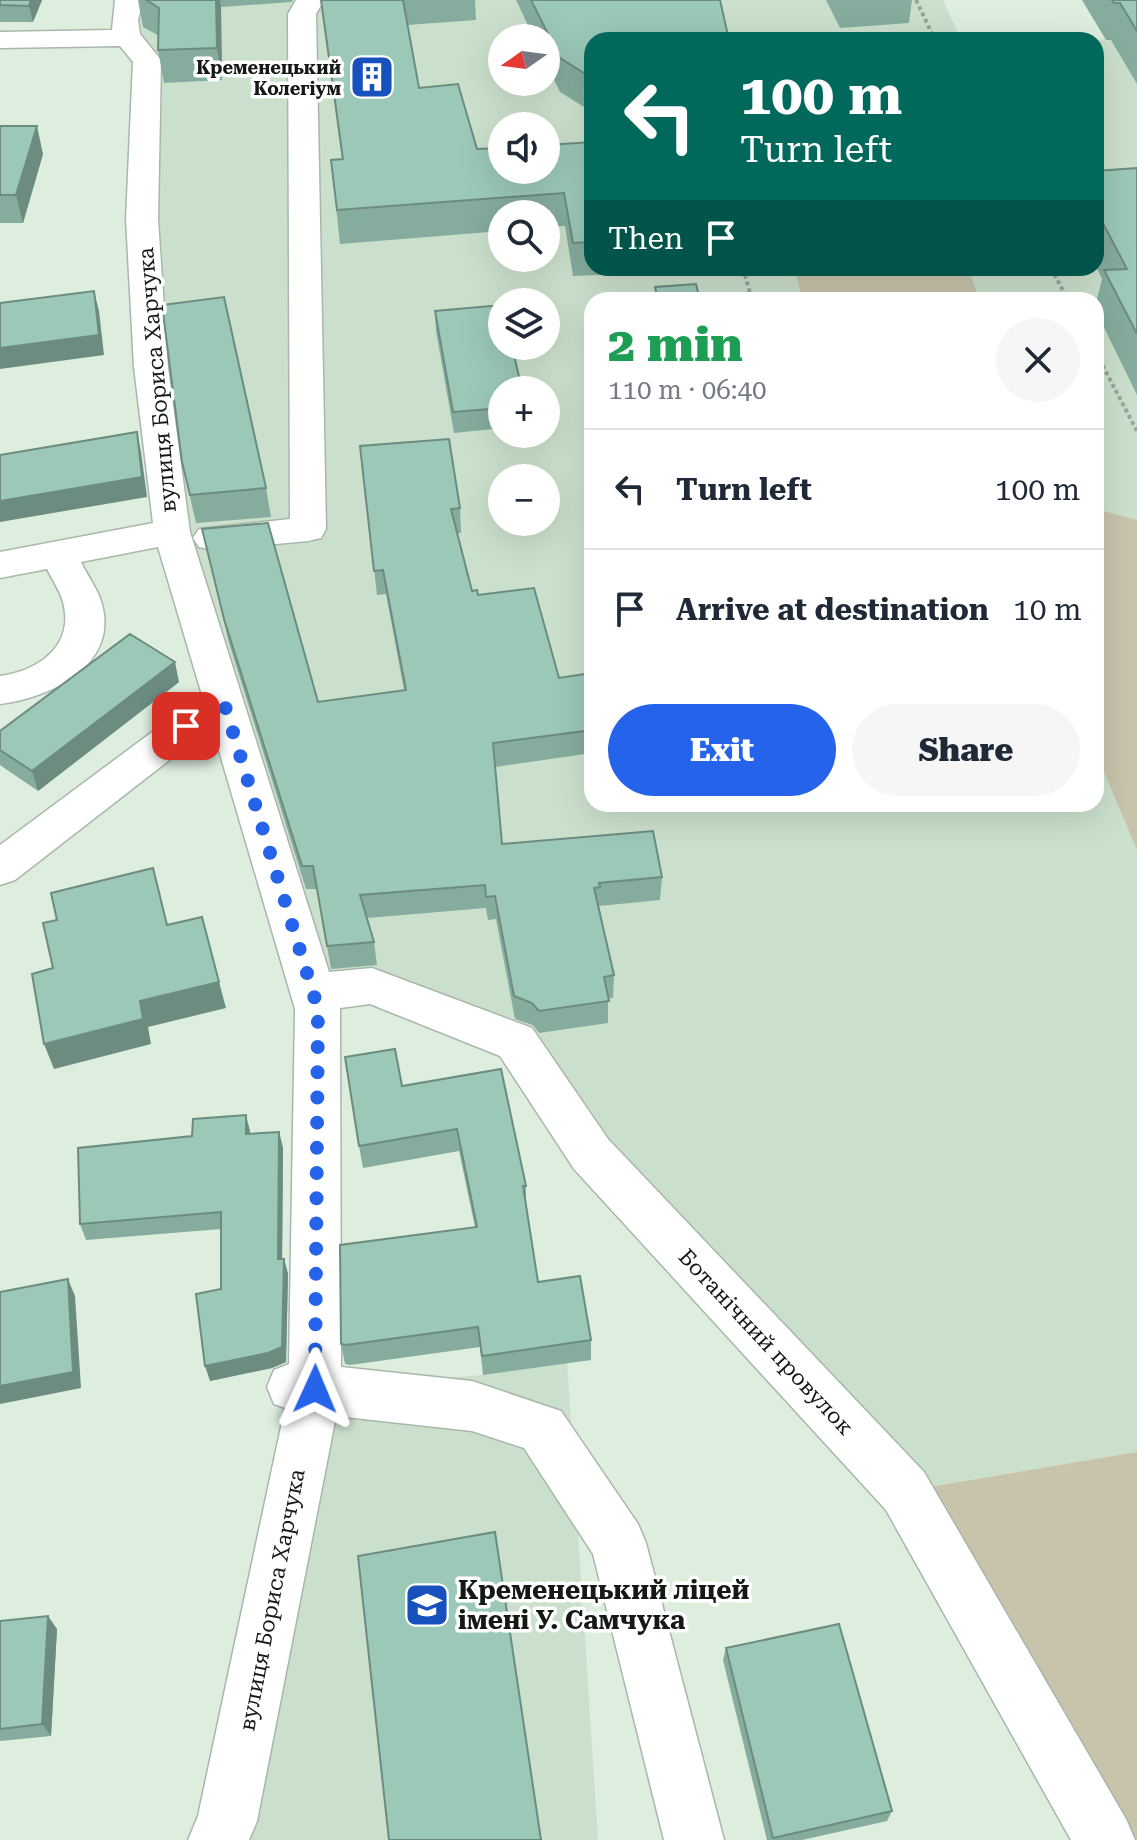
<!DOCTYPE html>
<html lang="en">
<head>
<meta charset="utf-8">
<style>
	:root { --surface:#fff; --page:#f6f6f7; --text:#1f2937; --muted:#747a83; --line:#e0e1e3; --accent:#2563eb }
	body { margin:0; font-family:"Roboto Serif",serif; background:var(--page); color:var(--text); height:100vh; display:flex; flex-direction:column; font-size:30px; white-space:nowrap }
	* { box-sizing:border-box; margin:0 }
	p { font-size:26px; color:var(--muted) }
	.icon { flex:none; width:44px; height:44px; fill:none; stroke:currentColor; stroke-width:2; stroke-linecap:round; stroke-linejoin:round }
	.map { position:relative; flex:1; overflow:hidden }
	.panel { position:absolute; left:584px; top:292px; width:520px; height:520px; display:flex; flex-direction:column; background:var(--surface); border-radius:24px; box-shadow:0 8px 32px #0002 }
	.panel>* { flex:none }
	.top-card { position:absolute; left:584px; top:32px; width:520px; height:244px; border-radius:24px; box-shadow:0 8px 32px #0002; background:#00695c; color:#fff; overflow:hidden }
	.needle { width:52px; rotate:256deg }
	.tools { position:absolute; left:488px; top:24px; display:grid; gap:16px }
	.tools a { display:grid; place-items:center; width:72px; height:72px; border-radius:50%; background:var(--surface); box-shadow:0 8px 32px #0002; font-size:40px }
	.pin { position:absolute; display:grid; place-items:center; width:68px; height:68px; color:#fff; margin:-34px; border-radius:16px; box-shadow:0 4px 12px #0006 }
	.me { position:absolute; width:88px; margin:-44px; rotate:1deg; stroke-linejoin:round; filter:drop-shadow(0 0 6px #0008) }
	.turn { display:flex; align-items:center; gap:28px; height:168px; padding:0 24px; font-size:36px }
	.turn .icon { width:104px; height:104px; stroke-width:2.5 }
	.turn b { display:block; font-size:56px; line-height:68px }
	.then { display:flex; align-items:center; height:76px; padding:0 24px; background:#0003; gap:16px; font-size:30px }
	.round { display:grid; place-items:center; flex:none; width:84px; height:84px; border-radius:42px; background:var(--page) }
	.overview { display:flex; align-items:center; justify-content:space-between; height:136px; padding:0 24px }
	h1 { font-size:48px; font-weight:800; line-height:60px; color:#1e9e55 }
	.action { display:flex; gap:16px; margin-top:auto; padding:16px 24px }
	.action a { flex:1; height:92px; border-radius:48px; background:var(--accent); color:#fff; font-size:32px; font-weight:800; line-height:92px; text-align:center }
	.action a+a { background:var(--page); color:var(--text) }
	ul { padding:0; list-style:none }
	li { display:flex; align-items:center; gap:24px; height:120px; padding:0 24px; border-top:2px solid var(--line) }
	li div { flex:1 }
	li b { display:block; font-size:30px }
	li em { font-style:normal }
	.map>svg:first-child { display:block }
	.built { fill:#cbe0cc; fill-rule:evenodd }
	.green { fill:#c8c4ac }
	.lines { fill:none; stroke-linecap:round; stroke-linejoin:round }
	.minor-casing { stroke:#a8b7a9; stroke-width:3 }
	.path { stroke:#99a69a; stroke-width:4; stroke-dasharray:4 3; stroke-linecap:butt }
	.minor { fill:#fff; fill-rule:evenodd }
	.wall { fill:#85ac9d }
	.shaded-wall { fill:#6c8c80 }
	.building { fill:#9bc8b7; stroke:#6c8c80; stroke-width:2 }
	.route { stroke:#2563eb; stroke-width:14; stroke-dasharray:0 25.2 }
	.labels { text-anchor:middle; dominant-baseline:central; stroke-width:7; stroke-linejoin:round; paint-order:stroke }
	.far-poi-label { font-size:18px; font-weight:bold; fill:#141914; stroke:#fff; text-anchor:end }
	.street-label { font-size:22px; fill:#141914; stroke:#fff }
	.near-poi-label { font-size:26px; font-weight:bold; fill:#141914; stroke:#fff; text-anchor:start }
</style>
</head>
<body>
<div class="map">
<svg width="1137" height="1840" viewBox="0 0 1137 1840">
	<rect width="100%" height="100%" fill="#ddedde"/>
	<path class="built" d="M 129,0 L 943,0 L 961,40 L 592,40 L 592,268 L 1096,268 L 1096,40 L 1137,38 L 1137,1452 L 905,1491 L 516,1042 L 372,986 L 312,992 L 172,532 L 147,61 ZM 502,38 L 546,38 L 546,82 L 502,82 ZM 502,126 L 546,126 L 546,170 L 502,170 ZM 502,214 L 546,214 L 546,258 L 502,258 ZM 592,300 L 1096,300 L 1096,804 L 592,804 ZM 502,302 L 546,302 L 546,346 L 502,346 ZM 502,390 L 546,390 L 546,434 L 502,434 ZM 502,478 L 546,478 L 546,522 L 502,522 Z
		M 567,1361 L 598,1840 L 218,1840 L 315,1389 L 483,1375 Z"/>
	<path class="green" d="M 794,268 L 968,268 L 979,298 L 803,300 Z
		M 1096,509 L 1137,520 L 1137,850 L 1096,753 Z
		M 1137,1452 L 1137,1840 L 1105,1840 L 905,1491 Z"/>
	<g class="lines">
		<g class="minor-casing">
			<path id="minor" d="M 115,0 L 143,0 L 138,20 L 140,34 L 161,60 L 158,219 L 168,367 L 190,532 L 329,972 L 372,968 L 532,1028 L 608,1139 L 924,1472 L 1126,1819 L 1135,1840 L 1071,1840 L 886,1510 L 574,1169 L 500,1056 L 370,1004 L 340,1008 L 341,1367 L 472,1381 L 561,1411 L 638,1524 L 646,1543 L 724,1840 L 664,1840 L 593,1554 L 524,1448 L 472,1431 L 336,1416 L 257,1821 L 249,1840 L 188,1840 L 198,1816 L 285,1408 L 274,1404 L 267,1387 L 274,1370 L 289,1364 L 295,1009 L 212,727 L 15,880 L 0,885 L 0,845 L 202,695 L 158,547 L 81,562 C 87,575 97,588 101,601 C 121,665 50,698 0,704 L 0,676 C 38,671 75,646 63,602 C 60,591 52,579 47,569 L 0,578 L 0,552 L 153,523 L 134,367 L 126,219 L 133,62 L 120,46 L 0,48 L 0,32 L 112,30 Z
				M 296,0 L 324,0 L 316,14 L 326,529 L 321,538 L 308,541 L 212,550 L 199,547 L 193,538 L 199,529 L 290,519 L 288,14 Z"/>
		</g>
		<path class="path" d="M 916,0 L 935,40
			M 743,268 L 752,300
			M 1051,268 L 1068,300
			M 1096,353 L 1137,431"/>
		<use href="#minor" class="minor"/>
	</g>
	<path class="wall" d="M 0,0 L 42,0 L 33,22 L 0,22 Z
		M 138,0 L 293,0 L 291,2 L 221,7 L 222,80 L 164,83 L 158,50 L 159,36 L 143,27 Z
		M 321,0 L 475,0 L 476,20 L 407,25 L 419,88 L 477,149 L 592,142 L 592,268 L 648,268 L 648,273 L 573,276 L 565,226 L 546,227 L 546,214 L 502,214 L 502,231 L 340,244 L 331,160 L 342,159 Z
		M 516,0 L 720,0 L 592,40 L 592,112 L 560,92 L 546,63 L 546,38 L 534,38 Z
		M 826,0 L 912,0 L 909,23 L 840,28 Z
		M 1082,0 L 1137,0 L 1137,84 L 1111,40 L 1106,40 Z
		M 0,126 L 43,154 L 23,223 L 0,223 Z
		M 1137,168 L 1137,395 L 1096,311 L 1096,303 L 1102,279 L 1096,266 L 1096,171 Z
		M 435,311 L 502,390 L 502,428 L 454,433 L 436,331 Z
		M 360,446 L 460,508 L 461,533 L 457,533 L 472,591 L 478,595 L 559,678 L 592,673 L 592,753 L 495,767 L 502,844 L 662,877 L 660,900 L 599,906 L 614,975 L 613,998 L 608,998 L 608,1023 L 539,1033 L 533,1025 L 515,1019 L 496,919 L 488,920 L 486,908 L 367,918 L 374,942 L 377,965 L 331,969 L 317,889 L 306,889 L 229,643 L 202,529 L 318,702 L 404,690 L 386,594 L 377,595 Z
		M 182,462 L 266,488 L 271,517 L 196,523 Z
		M 179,682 L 38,791 L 0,765 L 0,731 Z
		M 605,804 L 644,804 L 607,809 Z
		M 501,1069 L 526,1186 L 526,1207 L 538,1282 L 591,1340 L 591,1360 L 483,1375 L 480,1347 L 350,1365 L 345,1364 L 341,1344 L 475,1227 L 459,1151 L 363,1168 L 359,1146 L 402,1086 Z
		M 250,1131 L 250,1134 L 279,1132 L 283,1148 L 282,1259 L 284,1259 L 288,1274 L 286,1362 L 272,1368 L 210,1381 L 221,1289 L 221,1229 L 86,1240 L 80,1224 Z
		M 0,1621 L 57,1629 L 51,1736 L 0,1741 Z
		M 726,1648 L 892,1811 L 887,1821 L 802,1840 L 767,1840 L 723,1660 Z"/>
	<path class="shaded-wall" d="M 31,0 L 42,0 L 33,22 L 29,6 Z
		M 216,0 L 220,0 L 221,7 L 222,80 L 217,48 Z
		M 37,126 L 43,154 L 23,223 L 16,195 Z
		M 94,291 L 99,311 L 104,355 L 0,369 L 0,348 Z
		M 137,432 L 141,452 L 147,497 L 0,522 L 0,501 Z
		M 175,662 L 179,682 L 38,791 L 32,771 Z
		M 219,982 L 226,1008 L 148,1027 L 151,1044 L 54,1069 L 44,1044 L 140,1001 Z
		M 246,1115 L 250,1131 L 250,1151 L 246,1134 Z
		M 279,1132 L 283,1148 L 282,1275 L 278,1259 Z
		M 284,1259 L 288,1274 L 286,1362 L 272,1368 L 210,1381 L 205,1366 Z
		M 68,1279 L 75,1296 L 81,1388 L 0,1404 L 0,1386 Z
		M 48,1616 L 57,1629 L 51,1736 L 42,1724 Z"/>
	<path class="building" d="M 0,0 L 31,0 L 29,6 L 0,5 Z
		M 146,0 L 216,0 L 217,48 L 158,50 L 159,8 Z
		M 321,0 L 403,0 L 419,88 L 458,84 L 477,149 L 502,148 L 502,170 L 546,170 L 546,145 L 592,142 L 592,242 L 573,243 L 564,193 L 337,210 L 331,160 L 343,159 Z
		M 531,0 L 720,0 L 729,40 L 592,40 L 592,78 L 560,58 Z
		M 1112,0 L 1137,0 L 1137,31 L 1120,3 L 1114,3 Z
		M 0,126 L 37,126 L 16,195 L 0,195 Z
		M 1137,168 L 1137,334 L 1104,270 L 1127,269 L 1096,210 L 1096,171 Z
		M 696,284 L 700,300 L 658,300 L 655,287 Z
		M 94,291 L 99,335 L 0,348 L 0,303 Z
		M 224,297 L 266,488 L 190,495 L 182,462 L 162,305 Z
		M 502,305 L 502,346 L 512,346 L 522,390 L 502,390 L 502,408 L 453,412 L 435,311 Z
		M 137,432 L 142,477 L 0,501 L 0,455 Z
		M 449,439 L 460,508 L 451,509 L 472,591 L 477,590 L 478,595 L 534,588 L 559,678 L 592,673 L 592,730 L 493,743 L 502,844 L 653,831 L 662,877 L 599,883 L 600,887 L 594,888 L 614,975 L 604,977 L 609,1001 L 539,1011 L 532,1003 L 514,996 L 495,896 L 486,897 L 485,885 L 360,895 L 374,942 L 327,946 L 313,866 L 302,866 L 224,619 L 202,529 L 268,523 L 318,702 L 406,690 L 383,570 L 374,571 L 360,446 Z
		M 130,634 L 175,662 L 32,771 L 0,750 L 0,731 Z
		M 153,868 L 167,925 L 202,917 L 219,982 L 140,1001 L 143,1019 L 44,1044 L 32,974 L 53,968 L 43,923 L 57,920 L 51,893 Z
		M 395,1049 L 402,1086 L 501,1069 L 526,1186 L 523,1186 L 538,1282 L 580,1276 L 591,1340 L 482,1356 L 478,1327 L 346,1345 L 341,1344 L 340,1245 L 477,1227 L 457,1129 L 359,1146 L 345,1057 Z
		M 246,1115 L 246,1134 L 279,1132 L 278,1259 L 284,1259 L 282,1347 L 268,1353 L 205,1366 L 196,1294 L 221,1289 L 221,1212 L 80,1224 L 78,1148 L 192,1136 L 193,1119 Z
		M 68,1279 L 73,1372 L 0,1386 L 0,1292 Z
		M 495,1532 L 541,1840 L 389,1840 L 358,1556 Z
		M 48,1616 L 42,1724 L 0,1729 L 0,1621 Z
		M 839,1624 L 892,1811 L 773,1838 L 726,1648 Z"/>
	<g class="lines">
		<path class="route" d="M 186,726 L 209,708 L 224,703 L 318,1009 L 315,1389"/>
	</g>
	<defs>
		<g id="building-square" transform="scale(2.3)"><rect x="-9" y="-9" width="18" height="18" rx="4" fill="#1651bd" stroke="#fff"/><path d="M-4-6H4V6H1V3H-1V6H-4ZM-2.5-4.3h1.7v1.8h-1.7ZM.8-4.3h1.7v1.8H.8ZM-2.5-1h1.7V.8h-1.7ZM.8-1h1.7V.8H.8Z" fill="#fff"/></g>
		<g id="school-square" transform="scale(2.3)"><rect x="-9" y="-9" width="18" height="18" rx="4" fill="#1651bd" stroke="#fff"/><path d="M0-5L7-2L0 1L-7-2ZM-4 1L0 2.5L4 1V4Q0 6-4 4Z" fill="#fff"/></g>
	</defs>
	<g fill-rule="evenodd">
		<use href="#building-square" x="372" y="77"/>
		<use href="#school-square" x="427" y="1605"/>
	</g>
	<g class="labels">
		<g class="far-poi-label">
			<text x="341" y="67">Кременецький<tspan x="341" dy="21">Колегіум</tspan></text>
		</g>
		<g class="street-label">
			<text transform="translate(157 380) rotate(-95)">вулиця Бориса Харчука</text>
			<text transform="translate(766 1342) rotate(47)">Ботанічний провулок</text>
			<text transform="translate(272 1600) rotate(-79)">вулиця Бориса Харчука</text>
		</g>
		<g class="near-poi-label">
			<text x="458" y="1590">Кременецький ліцей<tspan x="458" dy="30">імені У. Самчука</tspan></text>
		</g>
	</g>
</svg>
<div class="tools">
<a><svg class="needle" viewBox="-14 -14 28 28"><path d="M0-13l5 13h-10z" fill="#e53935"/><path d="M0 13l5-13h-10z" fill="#747a83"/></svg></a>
<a><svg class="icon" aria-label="sound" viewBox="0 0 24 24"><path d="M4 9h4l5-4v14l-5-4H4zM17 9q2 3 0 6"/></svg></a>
<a><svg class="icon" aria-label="search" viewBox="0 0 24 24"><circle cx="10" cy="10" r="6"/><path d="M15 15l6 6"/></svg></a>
<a><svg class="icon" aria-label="layers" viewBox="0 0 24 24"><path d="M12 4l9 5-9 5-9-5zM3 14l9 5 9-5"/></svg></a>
<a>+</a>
<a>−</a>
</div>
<div class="pin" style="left:186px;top:726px;background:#d93025"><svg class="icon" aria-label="arrive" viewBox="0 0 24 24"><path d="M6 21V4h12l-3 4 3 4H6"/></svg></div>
<svg class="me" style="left:315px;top:1389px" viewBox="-20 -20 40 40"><path d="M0-17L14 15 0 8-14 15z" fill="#2563eb" stroke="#fff" stroke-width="4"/></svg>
<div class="top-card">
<div class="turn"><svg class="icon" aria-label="left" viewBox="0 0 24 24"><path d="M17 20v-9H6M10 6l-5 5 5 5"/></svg><div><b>100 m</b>Turn left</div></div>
<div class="then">Then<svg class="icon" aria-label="arrive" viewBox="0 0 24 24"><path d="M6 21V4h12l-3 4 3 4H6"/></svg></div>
</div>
<section class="panel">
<div class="overview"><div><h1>2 min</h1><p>110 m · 06:40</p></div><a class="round"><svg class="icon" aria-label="close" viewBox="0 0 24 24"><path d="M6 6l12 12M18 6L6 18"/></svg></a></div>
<ul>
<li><svg class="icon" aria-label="left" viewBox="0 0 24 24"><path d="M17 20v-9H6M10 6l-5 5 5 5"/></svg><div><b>Turn left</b></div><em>100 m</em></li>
<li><svg class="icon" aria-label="arrive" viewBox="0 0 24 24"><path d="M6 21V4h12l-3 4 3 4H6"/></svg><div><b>Arrive at destination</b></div><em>10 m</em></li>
</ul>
<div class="action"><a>Exit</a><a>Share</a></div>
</section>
</div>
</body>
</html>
